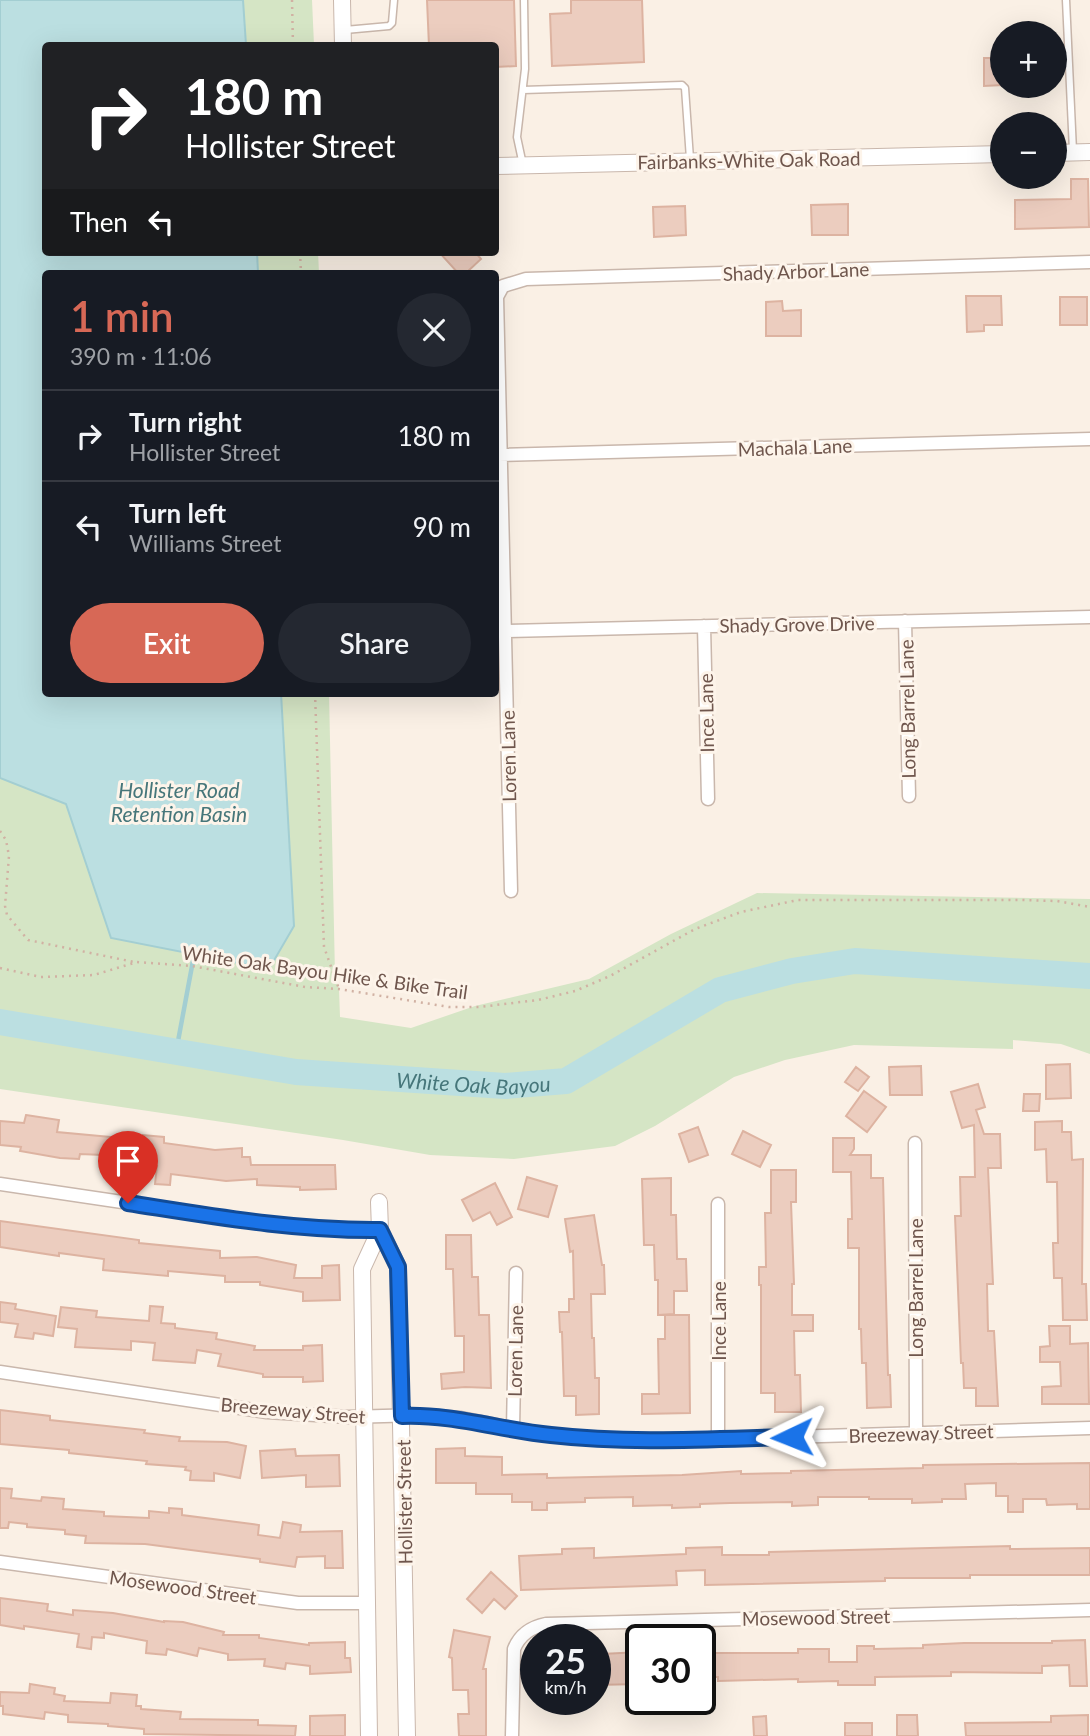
<!DOCTYPE html>
<html lang="en">
<head>
<meta charset="utf-8">
<style>
	:root { --surface:#171b24; --page:#242831; --text:#f1f3f6; --muted:#9ea1a6; --line:#363941; --accent:#d76856 }
	body { margin:0; font-family:Lato,sans-serif; background:var(--page); color:var(--text); height:100vh; display:flex; flex-direction:column; font-size:26px; white-space:nowrap }
	* { box-sizing:border-box; margin:0 }
	p { font-size:23px; color:var(--muted) }
	.icon { flex:none; width:38px; height:38px; fill:none; stroke:currentColor; stroke-width:2; stroke-linecap:round; stroke-linejoin:round }
	.map { position:relative; flex:1; overflow:hidden }
	.drawer { position:absolute; left:42px; top:270px; width:457px; height:427px; display:flex; flex-direction:column; background:var(--surface); border-radius:7px; box-shadow:0 7px 28px #0002 }
	.drawer>* { flex:none }
	.top-card { position:absolute; left:42px; top:42px; width:457px; height:214px; border-radius:7px; box-shadow:0 7px 28px #0002; background:#202124; color:#fff; overflow:hidden }
	.fabs { position:absolute; left:990px; top:21px; display:grid; gap:14px }
	.fabs a { display:grid; place-items:center; width:77px; height:77px; border-radius:50%; background:var(--surface); box-shadow:0 7px 28px #0002; font-size:35px }
	.speed { position:absolute; left:520px; top:1624px; display:flex; gap:14px; font-size:35px; font-weight:700; text-align:center }
	.speed>* { display:grid; place-content:center; width:91px; height:91px; border-radius:50%; background:var(--surface); box-shadow:0 7px 28px #0002; line-height:1 }
	.speed small { font-size:18px; font-weight:400 }
	.speed .limit { border:4px solid #111; border-radius:10px; background:#fff; color:#111 }
	.pin { position:absolute; display:grid; place-items:center; width:60px; height:60px; color:#fff; margin:-72px -30px; border-radius:50% 50% 50% 0; rotate:-45deg; box-shadow:0 0 7px #0007 }
	.pin .icon { rotate:45deg }
	.me { position:absolute; width:77px; margin:-38px; rotate:268deg; stroke-linejoin:round; filter:drop-shadow(0 0 5px #0008) }
	.turn { display:flex; align-items:center; gap:24px; height:147px; padding:0 28px; font-size:32px }
	.turn .icon { width:91px; height:91px; stroke-width:2.5 }
	.turn b { display:block; font-size:49px; line-height:60px }
	.then { display:flex; align-items:center; height:66px; padding:0 28px; background:#0003; gap:14px; font-size:26px }
	.round { display:grid; place-items:center; flex:none; width:74px; height:74px; border-radius:37px; background:var(--page) }
	.headline { display:flex; align-items:center; justify-content:space-between; height:119px; padding:0 28px }
	h1 { font-size:42px; font-weight:600; line-height:52px; color:var(--accent) }
	.action { display:flex; gap:14px; margin-top:auto; padding:14px 28px }
	.action a { flex:1; height:80px; border-radius:42px; background:var(--accent); color:#fff; font-size:28px; font-weight:600; line-height:80px; text-align:center }
	.action a+a { background:var(--page); color:var(--text) }
	ul { padding:0; list-style:none }
	li { display:flex; align-items:center; gap:21px; height:91px; padding:0 28px; border-top:2px solid var(--line) }
	li div { flex:1 }
	li b { display:block; font-size:26px }
	li em { font-style:normal }
	.map>svg:first-child { display:block }
	.green { fill:#d5e5c5 }
	.water { fill:#bbdfe1; stroke:#a3ced2; stroke-width:2 }
	.lines { fill:none; stroke-linecap:round; stroke-linejoin:round }
	.stream { stroke:#a3ced2; stroke-width:4.5 }
	.river { stroke:#bbdfe1; stroke-width:26 }
	.building { fill:#eccdbf; stroke:#ddb3a1; stroke-width:2 }
	.service-casing { stroke:#c9b7ac; stroke-width:9 }
	.minor-casing { stroke:#c9b7ac; stroke-width:15 }
	.tertiary-casing { stroke:#c9b7ac; stroke-width:18 }
	.path { stroke:#d1b1a3; stroke-width:2.5; stroke-dasharray:2 5; stroke-linecap:butt }
	.service { stroke:#fff; stroke-width:6 }
	.minor { stroke:#fff; stroke-width:12 }
	.tertiary { stroke:#fff; stroke-width:16 }
	.route-casing { stroke:#114b97; stroke-width:18 }
	.route { stroke:#1a73e8; stroke-width:12 }
	.labels { text-anchor:middle; dominant-baseline:central; stroke-width:6; stroke-linejoin:round; paint-order:stroke }
	.street-label { font-size:19px; fill:#6f564d; stroke:#fdf4ea }
	.water-label { font-size:21px; font-style:italic; fill:#46767a; stroke:#fdf4ea }
</style>
</head>
<body>
<div class="map">
<svg width="1090" height="1736" viewBox="0 0 1090 1736">
	<rect width="100%" height="100%" fill="#faf0e5"/>
	<path class="green" d="M 0,0 L 312,0 L 314,45 L 46,46 L 46,252 L 318,252 L 319,273 L 46,273 L 46,693 L 329,693 L 335,975 L 339,989 L 340,1017 L 411,1028 L 475,1006 L 589,979 L 671,934 L 757,893 L 1090,899 L 1090,1054 L 1061,1044 L 1013,1040 L 1013,1049 L 854,1045 L 785,1060 L 734,1077 L 655,1126 L 615,1146 L 514,1159 L 430,1155 L 343,1140 L 0,1089 Z"/>
	<path class="water" d="M 0,0 L 243,0 L 246,45 L 46,46 L 46,252 L 257,252 L 258,273 L 46,273 L 46,693 L 281,693 L 294,926 L 269,969 L 111,938 L 66,804 L 0,778 Z"/>
	<g class="lines">
		<path class="stream" d="M 176,1052 L 195,950"/>
		<path class="river" id="s1" d="M 0,1022 L 296,1072 L 505,1086 L 566,1081 L 720,990 L 792,971 L 855,961 L 1090,976"/>
	</g>
	<path class="building" d="M 427,0 L 514,0 L 516,66 L 495,67 L 495,46 L 429,46 Z
		M 571,0 L 642,0 L 644,62 L 552,66 L 550,14 L 571,13 Z
		M 984,58 L 1003,58 L 1003,85 L 984,86 Z
		M 1071,179 L 1088,179 L 1089,227 L 1015,229 L 1015,200 L 1071,199 Z
		M 848,204 L 848,235 L 812,235 L 811,205 Z
		M 685,206 L 686,235 L 654,237 L 653,207 Z
		M 439,252 L 475,252 L 481,259 L 466,273 L 458,273 Z
		M 966,296 L 1001,296 L 1002,325 L 984,325 L 984,331 L 967,332 Z
		M 1060,297 L 1087,297 L 1087,325 L 1060,325 Z
		M 782,301 L 783,311 L 801,310 L 801,336 L 766,336 L 766,302 Z
		M 1070,1064 L 1071,1098 L 1046,1099 L 1046,1065 Z
		M 921,1066 L 922,1095 L 890,1095 L 889,1067 Z
		M 856,1067 L 869,1077 L 858,1091 L 845,1082 Z
		M 978,1084 L 985,1107 L 976,1110 L 984,1134 L 1000,1134 L 1001,1168 L 988,1168 L 993,1284 L 987,1284 L 988,1331 L 994,1331 L 998,1406 L 976,1406 L 976,1388 L 964,1388 L 963,1363 L 961,1363 L 955,1216 L 961,1216 L 960,1177 L 975,1177 L 974,1125 L 962,1128 L 951,1092 Z
		M 864,1091 L 886,1107 L 867,1132 L 846,1116 Z
		M 1024,1094 L 1040,1094 L 1039,1111 L 1023,1111 Z
		M 26,1115 L 59,1120 L 57,1132 L 143,1140 L 143,1135 L 164,1137 L 164,1143 L 215,1150 L 242,1148 L 242,1157 L 250,1157 L 251,1165 L 335,1165 L 336,1189 L 300,1190 L 300,1187 L 257,1185 L 257,1179 L 226,1181 L 171,1174 L 170,1185 L 155,1184 L 157,1166 L 102,1161 L 103,1155 L 80,1154 L 79,1159 L 60,1158 L 20,1151 L 21,1147 L 0,1145 L 0,1121 L 24,1123 Z
		M 1062,1121 L 1062,1132 L 1071,1132 L 1072,1160 L 1083,1159 L 1082,1284 L 1086,1284 L 1087,1320 L 1063,1320 L 1062,1278 L 1054,1278 L 1053,1243 L 1058,1243 L 1057,1182 L 1047,1182 L 1046,1149 L 1035,1150 L 1035,1122 Z
		M 698,1127 L 708,1155 L 689,1162 L 679,1134 Z
		M 743,1131 L 771,1145 L 760,1167 L 732,1154 Z
		M 833,1138 L 854,1138 L 854,1149 L 850,1155 L 871,1155 L 871,1178 L 883,1178 L 888,1375 L 890,1375 L 891,1407 L 867,1408 L 866,1363 L 862,1363 L 861,1329 L 859,1329 L 859,1248 L 848,1248 L 848,1219 L 852,1219 L 851,1172 L 833,1172 Z
		M 771,1170 L 796,1170 L 796,1202 L 791,1202 L 794,1284 L 792,1284 L 792,1315 L 813,1315 L 813,1331 L 794,1331 L 795,1375 L 800,1375 L 801,1412 L 775,1412 L 775,1393 L 761,1393 L 761,1285 L 759,1285 L 759,1267 L 766,1267 L 765,1213 L 771,1213 Z
		M 527,1177 L 557,1186 L 548,1217 L 518,1209 Z
		M 671,1178 L 671,1215 L 676,1215 L 677,1259 L 686,1259 L 687,1291 L 674,1291 L 674,1314 L 658,1315 L 658,1280 L 655,1280 L 654,1245 L 644,1245 L 642,1179 Z
		M 495,1183 L 512,1217 L 497,1225 L 490,1212 L 473,1221 L 462,1200 Z
		M 594,1215 L 602,1265 L 604,1265 L 605,1294 L 591,1294 L 592,1338 L 594,1338 L 595,1378 L 599,1378 L 599,1414 L 576,1415 L 576,1396 L 564,1396 L 562,1332 L 560,1332 L 559,1312 L 569,1312 L 569,1299 L 574,1299 L 573,1251 L 570,1252 L 565,1219 Z
		M 0,1221 L 139,1240 L 139,1243 L 220,1251 L 220,1258 L 257,1257 L 296,1265 L 294,1278 L 322,1278 L 322,1266 L 339,1265 L 340,1300 L 303,1301 L 303,1292 L 260,1285 L 260,1282 L 225,1282 L 225,1276 L 168,1271 L 168,1276 L 103,1270 L 104,1259 L 59,1253 L 59,1256 L 0,1247 Z
		M 446,1235 L 471,1235 L 472,1277 L 478,1277 L 479,1315 L 489,1315 L 491,1388 L 465,1387 L 442,1389 L 441,1374 L 464,1372 L 464,1336 L 455,1336 L 453,1269 L 446,1269 Z
		M 0,1302 L 16,1304 L 15,1309 L 56,1316 L 53,1336 L 34,1333 L 33,1339 L 15,1337 L 18,1324 L 0,1322 Z
		M 150,1306 L 163,1307 L 161,1323 L 175,1324 L 175,1328 L 217,1333 L 216,1339 L 255,1346 L 254,1350 L 303,1350 L 303,1346 L 322,1345 L 323,1381 L 303,1382 L 303,1377 L 263,1377 L 263,1374 L 218,1366 L 221,1354 L 197,1350 L 195,1363 L 153,1360 L 155,1343 L 131,1341 L 131,1350 L 75,1347 L 77,1329 L 58,1327 L 61,1307 L 97,1311 L 96,1317 L 149,1321 Z
		M 665,1315 L 689,1315 L 690,1413 L 642,1414 L 642,1394 L 659,1394 L 658,1339 L 665,1339 Z
		M 1049,1326 L 1070,1326 L 1070,1344 L 1088,1343 L 1089,1404 L 1042,1404 L 1042,1387 L 1061,1386 L 1060,1362 L 1040,1362 L 1040,1347 L 1050,1346 Z
		M 0,1410 L 50,1416 L 50,1420 L 145,1430 L 144,1433 L 180,1437 L 179,1441 L 227,1442 L 246,1446 L 240,1478 L 214,1473 L 214,1481 L 190,1480 L 191,1471 L 185,1470 L 186,1467 L 146,1464 L 147,1461 L 69,1453 L 69,1450 L 0,1444 Z
		M 465,1448 L 465,1456 L 502,1457 L 502,1475 L 547,1474 L 547,1478 L 682,1475 L 741,1471 L 741,1474 L 791,1473 L 791,1471 L 923,1468 L 923,1465 L 1090,1463 L 1090,1509 L 1077,1509 L 1077,1504 L 1047,1505 L 1046,1499 L 1023,1499 L 1023,1512 L 1008,1512 L 1008,1496 L 996,1496 L 996,1483 L 965,1484 L 966,1499 L 942,1499 L 942,1502 L 912,1503 L 912,1499 L 869,1499 L 869,1497 L 818,1497 L 818,1505 L 792,1506 L 792,1502 L 730,1503 L 700,1504 L 700,1507 L 672,1508 L 672,1505 L 633,1506 L 633,1497 L 585,1498 L 585,1502 L 547,1503 L 547,1510 L 532,1510 L 532,1502 L 512,1502 L 512,1494 L 476,1494 L 476,1483 L 436,1483 L 436,1449 Z
		M 295,1449 L 296,1456 L 339,1455 L 340,1486 L 306,1487 L 306,1475 L 262,1478 L 260,1451 Z
		M 0,1488 L 12,1489 L 11,1498 L 41,1501 L 42,1497 L 64,1499 L 63,1509 L 104,1512 L 104,1516 L 149,1518 L 149,1511 L 169,1513 L 169,1508 L 182,1509 L 182,1515 L 259,1525 L 258,1535 L 280,1538 L 283,1522 L 301,1525 L 300,1532 L 342,1531 L 343,1568 L 325,1568 L 325,1556 L 297,1557 L 295,1567 L 260,1562 L 260,1559 L 145,1544 L 85,1543 L 86,1536 L 65,1534 L 65,1530 L 27,1527 L 27,1524 L 9,1522 L 8,1528 L 0,1528 Z
		M 1010,1546 L 1010,1549 L 1090,1548 L 1090,1575 L 970,1575 L 970,1578 L 885,1578 L 885,1581 L 705,1585 L 705,1570 L 676,1571 L 677,1585 L 521,1590 L 519,1556 L 562,1554 L 562,1549 L 594,1548 L 594,1558 L 686,1554 L 686,1548 L 722,1547 L 722,1555 L 769,1555 L 769,1552 Z
		M 491,1572 L 517,1596 L 505,1609 L 494,1599 L 482,1613 L 467,1599 Z
		M 0,1598 L 48,1604 L 47,1611 L 73,1615 L 73,1610 L 113,1613 L 164,1622 L 164,1621 L 183,1622 L 224,1632 L 223,1635 L 259,1635 L 259,1638 L 309,1645 L 309,1643 L 345,1642 L 345,1658 L 350,1658 L 351,1672 L 310,1674 L 310,1666 L 286,1663 L 285,1669 L 264,1666 L 265,1659 L 228,1660 L 228,1654 L 199,1648 L 197,1656 L 167,1649 L 166,1655 L 146,1653 L 147,1641 L 104,1633 L 104,1638 L 92,1637 L 91,1649 L 77,1647 L 79,1634 L 24,1626 L 24,1629 L 0,1625 Z
		M 454,1630 L 490,1637 L 483,1669 L 486,1669 L 486,1736 L 459,1736 L 458,1714 L 469,1714 L 468,1690 L 453,1690 L 452,1658 L 449,1657 Z
		M 1085,1640 L 1087,1686 L 1070,1686 L 1069,1665 L 1042,1666 L 1042,1673 L 951,1672 L 951,1676 L 875,1677 L 875,1685 L 838,1685 L 838,1681 L 798,1682 L 798,1679 L 718,1681 L 718,1677 L 700,1677 L 700,1653 L 798,1653 L 798,1649 L 829,1649 L 829,1662 L 857,1662 L 857,1646 L 874,1646 L 874,1649 L 923,1648 L 923,1645 L 964,1643 L 1052,1643 L 1052,1641 Z
		M 640,1652 L 640,1684 L 595,1685 L 595,1661 L 602,1660 L 602,1654 Z
		M 30,1684 L 55,1688 L 54,1694 L 65,1696 L 64,1701 L 110,1703 L 111,1693 L 137,1695 L 136,1706 L 141,1706 L 141,1709 L 181,1712 L 180,1719 L 258,1720 L 258,1725 L 296,1726 L 295,1736 L 144,1734 L 144,1729 L 108,1726 L 108,1724 L 68,1722 L 68,1715 L 45,1712 L 44,1719 L 3,1714 L 3,1706 L 0,1706 L 0,1692 L 29,1693 Z
		M 345,1715 L 345,1736 L 310,1736 L 310,1716 Z
		M 897,1715 L 917,1715 L 918,1736 L 897,1736 Z
		M 1088,1715 L 1088,1736 L 966,1736 L 965,1723 L 1051,1722 L 1051,1716 Z
		M 766,1716 L 767,1736 L 754,1736 L 753,1717 Z
		M 845,1723 L 872,1723 L 872,1736 L 845,1736 Z"/>
	<g class="lines">
		<g class="service-casing">
			<path id="service" d="M 1066,0 L 1073,151
				M 345,30 L 389,26 L 392,23 L 394,0
				M 523,90 L 682,85 L 685,88 L 690,159
				M 523,165 L 517,137 L 525,69 L 524,0"/>
		</g>
		<g class="minor-casing">
			<path id="minor" d="M 499,455 L 1090,439
				M 905,621 L 909,796
				M 704,626 L 708,799
				M 505,631 L 1090,617
				M 511,891 L 497,297 L 503,286 L 526,279 L 1090,262
				M 915,1143 L 916,1434
				M 0,1184 L 257,1222 L 341,1230 L 380,1230
				M 0,1372 L 267,1412 L 348,1417 L 419,1415 L 461,1418 L 548,1435 L 592,1439 L 718,1439 L 1090,1428
				M 513,1429 L 516,1273
				M 718,1439 L 718,1204
				M 0,1562 L 298,1603 L 367,1603
				M 512,1736 L 514,1649 C 520,1634 531,1627 546,1624 L 1090,1610"/>
		</g>
		<g class="tertiary-casing">
			<path id="tertiary" d="M 342,0 L 343,46
				M 1055,153 L 1090,152
				M 495,166 L 1003,154
				M 379,1202 L 380,1230 L 398,1267 L 407,1736
				M 369,1736 L 362,1269 L 380,1230"/>
		</g>
		<path class="path" d="M 292,0 L 293,46
			M 300,252 L 301,273
			M 315,693 L 324,947 L 339,989
			M 0,831 L 6,840 L 9,856 L 5,906 L 7,915 L 28,940 L 134,962
			M 0,968 L 41,977 L 94,975 L 137,962 L 192,966 L 305,987 L 339,989 L 449,1007 L 479,1007 L 538,1000 L 575,991 L 610,976 L 695,929 L 741,912 L 798,900 L 1020,900 L 1057,901 L 1090,907"/>
		<use href="#service" class="service"/>
		<use href="#minor" class="minor"/>
		<use href="#tertiary" class="tertiary"/>
	</g>
	<g class="lines">
		<g class="route-casing">
			<path id="route" d="M 128,1203 C 212,1216 295,1231 380,1230 L 398,1267 L 402,1416 C 454,1414 500,1430 551,1435 C 630,1444 712,1439 792,1437"/>
		</g>
		<use href="#route" class="route"/>
	</g>
	<g class="labels">
		<g class="street-label">
			<text transform="translate(749 160) rotate(-1)">Fairbanks-White Oak Road</text>
			<text transform="translate(796 271) rotate(-2)">Shady Arbor Lane</text>
			<text transform="translate(795 447) rotate(-2)">Machala Lane</text>
			<text transform="translate(797 624) rotate(-1)">Shady Grove Drive</text>
			<text transform="translate(907 709) rotate(-91)">Long Barrel Lane</text>
			<text transform="translate(706 713) rotate(-91)">Ince Lane</text>
			<text transform="translate(508 756) rotate(-91)">Loren Lane</text>
			<text transform="translate(325 972) rotate(8)">White Oak Bayou Hike &amp; Bike Trail</text>
			<text transform="translate(915 1288) rotate(-90)">Long Barrel Lane</text>
			<text transform="translate(718 1321) rotate(-90)">Ince Lane</text>
			<text transform="translate(515 1351) rotate(-89)">Loren Lane</text>
			<text transform="translate(293 1410) rotate(5)">Breezeway Street</text>
			<text transform="translate(921 1433) rotate(-2)">Breezeway Street</text>
			<text transform="translate(404 1502) rotate(-91)">Hollister Street</text>
			<text transform="translate(183 1587) rotate(8)">Mosewood Street</text>
			<text transform="translate(816 1617) rotate(-1)">Mosewood Street</text>
		</g>
		<g class="water-label">
			<text x="179" y="789">Hollister Road<tspan x="179" dy="24">Retention Basin</tspan></text>
			<text stroke="none"><textPath href="#s1" startOffset="478">White Oak Bayou</textPath></text>
		</g>
	</g>
</svg>
<div class="fabs">
<a>+</a>
<a>−</a>
</div>
<div class="speed"><div>25<small>km/h</small></div><div class="limit">30</div></div>
<div class="pin" style="left:128px;top:1203px;background:#d93025"><svg class="icon" aria-label="arrive" viewBox="0 0 24 24"><path d="M6 21V4h12l-3 4 3 4H6"/></svg></div>
<svg class="me" style="left:792px;top:1437px" viewBox="-20 -20 40 40"><path d="M0-17L14 15 0 8-14 15z" fill="#1a73e8" stroke="#fff" stroke-width="4"/></svg>
<div class="top-card">
<div class="turn"><svg class="icon" aria-label="right" viewBox="0 0 24 24"><path d="M7 20v-9h11M14 6l5 5-5 5"/></svg><div><b>180 m</b>Hollister Street</div></div>
<div class="then">Then<svg class="icon" aria-label="left" viewBox="0 0 24 24"><path d="M17 20v-9H6M10 6l-5 5 5 5"/></svg></div>
</div>
<section class="drawer">
<div class="headline"><div><h1>1 min</h1><p>390 m · 11:06</p></div><a class="round"><svg class="icon" aria-label="close" viewBox="0 0 24 24"><path d="M6 6l12 12M18 6L6 18"/></svg></a></div>
<ul>
<li><svg class="icon" aria-label="right" viewBox="0 0 24 24"><path d="M7 20v-9h11M14 6l5 5-5 5"/></svg><div><b>Turn right</b><p>Hollister Street</p></div><em>180 m</em></li>
<li><svg class="icon" aria-label="left" viewBox="0 0 24 24"><path d="M17 20v-9H6M10 6l-5 5 5 5"/></svg><div><b>Turn left</b><p>Williams Street</p></div><em>90 m</em></li>
</ul>
<div class="action"><a>Exit</a><a>Share</a></div>
</section>
</div>
</body>
</html>
